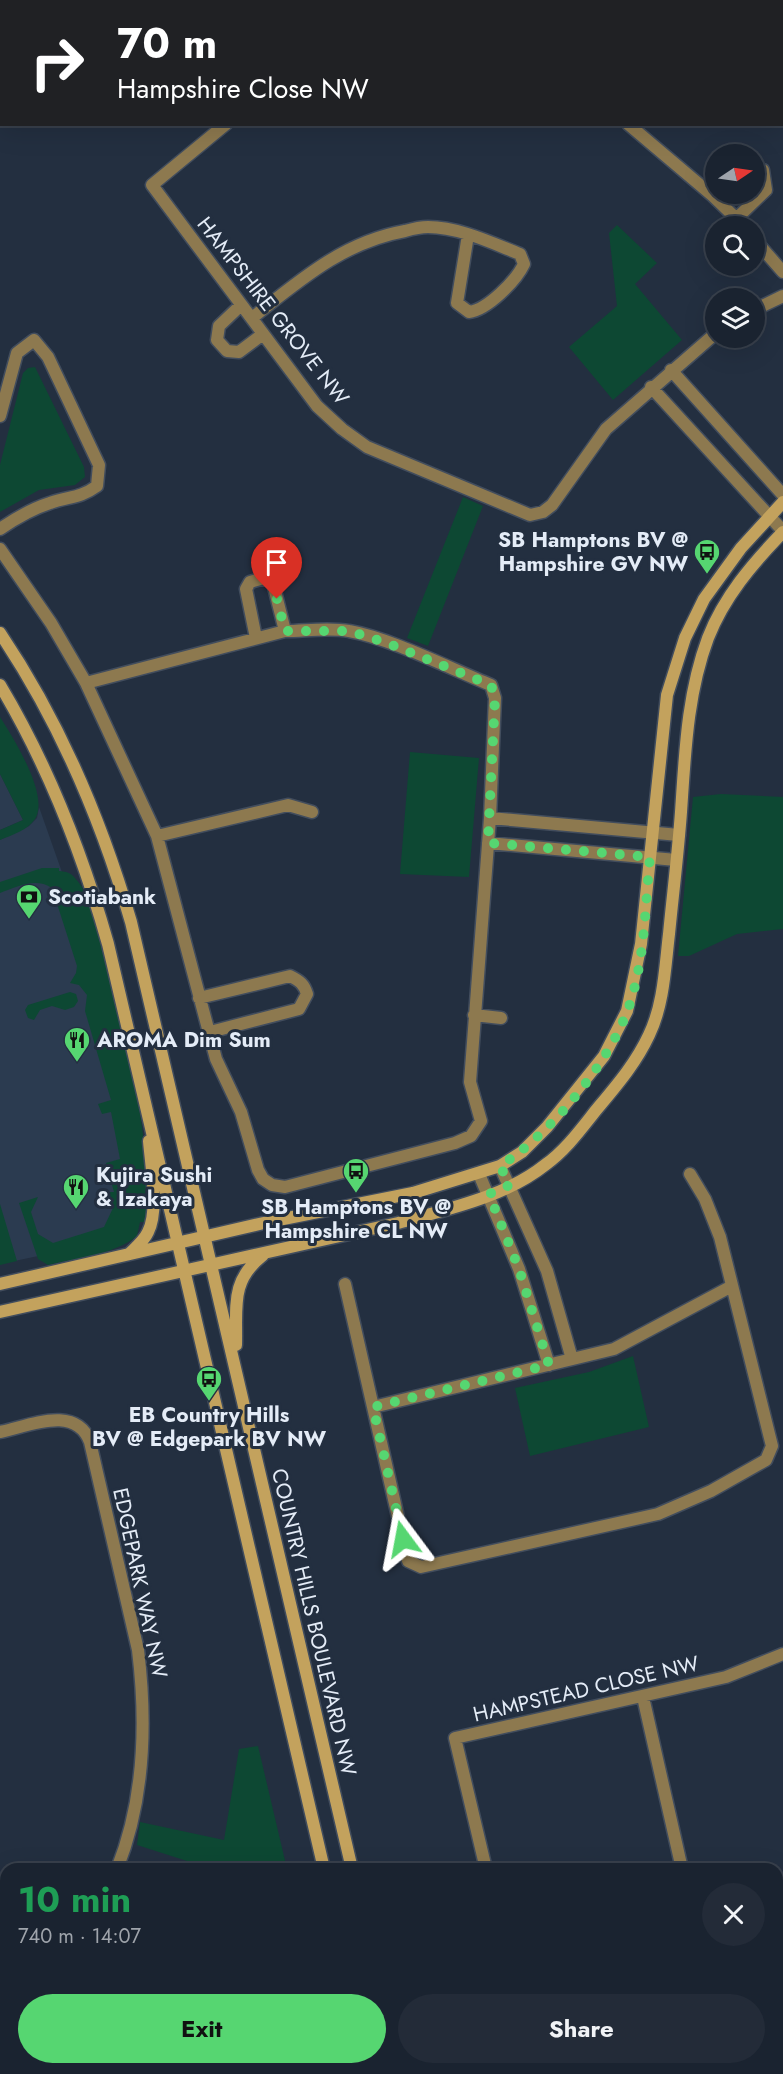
<!DOCTYPE html>
<html lang="en">
<head>
<meta charset="utf-8">
<style>
	:root { --surface:#1a2330; --page:#232b38; --text:#f1f3f6; --muted:#9fa4ab; --line:#38404c; --accent:#56d671 }
	body { margin:0; font-family:Jost,sans-serif; background:var(--page); color:var(--text); height:100vh; display:flex; flex-direction:column; font-size:22px; white-space:nowrap }
	* { box-sizing:border-box; margin:0 }
	p { font-size:20px; color:var(--muted) }
	.icon { flex:none; width:33px; height:33px; fill:none; stroke:currentColor; stroke-width:2; stroke-linecap:round; stroke-linejoin:round }
	.map { position:relative; flex:1; overflow:hidden }
	.sheet { position:absolute; left:0px; top:1863px; width:783px; height:212px; display:flex; flex-direction:column; background:var(--surface); border-radius:18px 18px 0 0; box-shadow:0 6px 24px #0002,0 0 0 2px var(--line) }
	.sheet>* { flex:none }
	.hud { position:absolute; left:0px; top:0px; width:783px; height:126px; box-shadow:0 6px 24px #0002,0 0 0 2px var(--line); background:#202124; color:#fff; overflow:hidden }
	.needle { width:39px; rotate:77deg }
	.controls { position:absolute; left:705px; top:144px; display:grid; gap:12px }
	.controls a { display:grid; place-items:center; width:60px; height:60px; border-radius:50%; background:var(--surface); box-shadow:0 6px 24px #0002,0 0 0 2px var(--line); font-size:30px }
	.pin { position:absolute; display:grid; place-items:center; width:51px; height:51px; color:#fff; margin:-62px -26px; border-radius:50% 50% 50% 0; rotate:-45deg; box-shadow:0 0 6px #0007 }
	.pin .icon { rotate:45deg }
	.me { position:absolute; width:66px; margin:-33px; rotate:347deg; stroke-linejoin:round; filter:drop-shadow(0 0 4px #0008) }
	.turn { display:flex; align-items:center; gap:21px; height:126px; padding:0 18px; font-size:27px }
	.turn .icon { width:78px; height:78px; stroke-width:2.5 }
	.turn b { display:block; font-size:42px; line-height:51px }
	.round { display:grid; place-items:center; flex:none; width:63px; height:63px; border-radius:32px; background:var(--page) }
	.summary { display:flex; align-items:center; justify-content:space-between; height:102px; padding:0 18px }
	h1 { font-size:36px; font-weight:700; line-height:45px; color:#1e9e55 }
	.cta { display:flex; gap:12px; margin-top:auto; padding:12px 18px }
	.cta a { flex:1; height:69px; border-radius:36px; background:var(--accent); color:#111; font-size:24px; font-weight:700; line-height:69px; text-align:center }
	.cta a+a { background:var(--page); color:var(--text) }
	.map>svg:first-child { display:block }
	.built { fill:#2b3b50 }
	.green { fill:#0d4833 }
	.forest { fill:#34775c }
	.lines { fill:none; stroke-linecap:round; stroke-linejoin:round }
	.street-casing { stroke:#424d5d; stroke-width:15 }
	.secondary-casing { stroke:#424d5d; stroke-width:15 }
	.street { stroke:#8d794f; stroke-width:12 }
	.secondary { stroke:#c3a25d; stroke-width:12 }
	.route { stroke:#56d671; stroke-width:10; stroke-dasharray:0 18 }
	.labels { text-anchor:middle; dominant-baseline:central; stroke-width:6; stroke-linejoin:round; paint-order:stroke }
	.street-label { font-size:21px; fill:#e4ecf7; stroke:#232f40 }
	.poi-label { font-size:21px; font-weight:bold; fill:#e4ecf7; stroke:#232f40; text-anchor:start }
</style>
</head>
<body>
<div class="map">
<svg width="783" height="2074" viewBox="0 0 783 2074">
	<rect width="100%" height="100%" fill="#232f40"/>
	<path class="built" d="M 0,774 L 23,820 L 0,830 Z
		M 39,807 L 70,895 L 138,1227 L 43,1255 L 0,1264 L 0,840 L 29,826 L 37,818 Z"/>
	<path class="green" d="M 617,225 L 657,263 L 635,284 L 682,340 L 613,400 L 569,347 L 617,306 L 609,233 Z
		M 35,367 L 84,467 L 85,477 L 75,485 L 39,490 L 0,512 L 0,465 L 23,373 L 28,368 Z
		M 463,497 L 483,506 L 428,646 L 407,638 Z
		M 0,717 C 13,737 50,796 35,819 C 28,830 12,835 0,840 L 0,830 L 23,820 L 0,774 Z
		M 410,752 L 479,758 L 469,877 L 400,874 Z
		M 721,794 L 783,797 L 783,929 L 737,934 L 689,956 L 678,956 L 693,797 Z
		M 42,868 L 59,868 L 59,871 C 67,872 70,872 75,878 C 93,897 97,930 103,955 C 124,1034 154,1141 146,1222 L 140,1222 L 137,1236 C 113,1255 77,1258 48,1265 L 38,1259 L 19,1203 L 38,1197 L 31,1212 L 38,1234 L 53,1243 L 104,1227 L 113,1208 L 108,1192 L 114,1192 L 106,1163 L 120,1159 L 111,1112 L 102,1114 L 98,1104 L 111,1100 L 85,1011 L 87,995 L 79,985 L 70,983 L 76,973 L 77,966 L 52,888 C 35,877 17,887 0,893 L 0,882 Z
		M 70,992 L 76,994 L 78,1001 L 74,1007 L 65,1010 L 52,1006 L 40,1010 L 34,1020 L 28,1018 L 25,1010 L 28,1005 Z
		M 0,1204 L 17,1261 L 0,1265 Z
		M 633,1356 L 649,1427 L 530,1456 L 515,1388 L 589,1372 Z
		M 258,1746 L 287,1869 L 212,1869 L 137,1845 L 140,1822 L 224,1840 L 239,1749 Z
		M 335,2068 L 337,2074 L 164,2074 L 163,2069 Z"/>
	<path class="forest" d="M 646,0 L 750,0 L 749,2 Z
		M 164,2069 L 164,2068 L 199,2069 L 195,2074 L 164,2074 Z"/>
	<g class="lines">
		<g class="street-casing">
			<path id="street" d="M 226,124 L 152,185 L 317,406 L 342,429 L 367,447 L 530,515 L 543,512 L 552,505 L 606,429 L 716,333
				M 628,124 L 713,196 L 744,226
				M 737,218 L 766,190 L 763,170 L 754,168
				M 754,239 L 783,272
				M 241,305 L 219,326 L 217,340 L 227,351 L 239,352 L 263,334
				M 754,310 L 783,296
				M 252,318 C 299,281 343,242 405,231 C 412,229 421,227 428,227 C 459,227 492,243 520,254 L 524,264 C 516,281 487,310 469,312 L 457,303 L 468,235
				M 671,370 L 783,495
				M 651,387 L 783,531
				M 0,416 L 17,353 L 34,340 L 48,357 L 99,465 L 97,486 C 79,499 69,496 50,503 C 31,509 16,518 0,529
				M 0,549 L 51,623 L 86,683 L 157,836 L 216,1059 L 241,1112 L 258,1170 L 263,1179 L 272,1185 L 285,1187 L 455,1143 L 471,1136 L 481,1121 L 470,1082 L 490,818 L 495,698 L 491,685 C 451,669 390,638 349,631 C 329,627 305,631 285,631 L 86,683
				M 256,638 L 246,589 L 250,582 L 264,578 L 273,583 L 285,631
				M 490,818 L 679,835
				M 157,836 L 288,805 L 312,812
				M 488,843 L 676,860
				M 199,998 L 290,976 C 300,981 304,984 307,994 L 299,1009 L 210,1032
				M 474,1015 L 501,1018
				M 500,1166 L 547,1271 L 572,1359
				M 479,1174 L 519,1269 L 549,1365
				M 690,1174 L 705,1199 L 720,1237 L 772,1446 L 766,1460 L 711,1491 L 658,1514 L 421,1567 L 408,1561 L 373,1407 L 614,1349 L 732,1286
				M 345,1284 L 373,1407
				M 0,1432 C 29,1426 76,1404 90,1442 L 138,1650 C 147,1724 145,1799 117,1869
				M 643,1697 L 682,1869
				M 486,1869 L 455,1738 L 726,1677 L 783,1654
				M 0,2037 L 6,2032
				M 777,2062 L 783,2062
				M 533,2068 L 534,2074
				M 692,2068 L 693,2074
				M 718,2068 L 719,2074
				M 654,2074 L 679,2068"/>
		</g>
		<g class="secondary-casing">
			<path id="secondary" d="M 49,2 L 51,0
				M 96,2 L 98,0
				M 0,38 L 2,37
				M 0,85 L 2,83
				M 0,633 C 60,722 101,819 131,922 L 352,1869
				M 0,685 C 49,767 82,852 108,944 L 324,1869
				M 129,1254 C 135,1248 144,1241 148,1232 C 159,1211 151,1165 149,1141
				M 0,1284 L 268,1222 L 413,1193 L 500,1166 L 522,1152 L 547,1127 L 604,1056 L 627,1011 L 641,944 L 667,695 L 685,638 L 704,599 L 741,548 L 783,502
				M 0,1312 L 398,1223 C 447,1209 505,1197 545,1165 C 566,1150 581,1129 597,1109 C 617,1085 636,1063 649,1035 C 664,1004 665,967 669,934 C 673,893 678,853 681,812 C 685,754 687,694 708,638 C 724,597 752,564 783,532
				M 236,1345 C 237,1306 230,1281 263,1255
				M 370,2068 L 371,2074
				M 398,2068 L 399,2074"/>
		</g>
		<use href="#street" class="street"/>
		<use href="#secondary" class="secondary"/>
	</g>
	<g class="lines">
		<path class="route" d="M 277,599 L 285,631 L 349,631 L 387,643 L 491,685 L 495,698 L 488,843 L 650,857 C 645,907 645,964 627,1012 C 606,1067 550,1134 500,1166 L 510,1185 L 489,1194 L 519,1269 L 549,1365 L 373,1407 L 403,1539"/>
	</g>
	<defs>
		<g id="bus-pin" transform="scale(1.35)"><path d="M0 17L-7.5 6A9.5 9.5 0 1 1 7.5 6Z" fill="#56d671" stroke="#232f40"/><path d="M-5-6H5V4H4V6H2V4H-2V6H-4V4H-5ZM-3.5-4V0h7V-4ZM-3.5 1.2v1.5H-2V1.2ZM2 1.2v1.5H3.5V1.2Z" fill="#111"/></g>
		<g id="bank-pin" transform="scale(1.35)"><path d="M0 17L-7.5 6A9.5 9.5 0 1 1 7.5 6Z" fill="#56d671" stroke="#232f40"/><path d="M-6-4H6V4H-6ZM0-2.3a2.3 2.3 0 1 0 0 4.6a2.3 2.3 0 1 0 0-4.6Z" fill="#111"/></g>
		<g id="restaurant-pin" transform="scale(1.35)"><path d="M0 17L-7.5 6A9.5 9.5 0 1 1 7.5 6Z" fill="#56d671" stroke="#232f40"/><path d="M-5-6h1v4h1v-4h1v4h1v-4h1v5L-1.5 .5V6h-2V.5L-5-1ZM5-6V6H3V1.5H1.5Q1.5-4 5-6Z" fill="#111"/></g>
	</defs>
	<g fill-rule="evenodd">
		<use href="#bus-pin" x="707" y="552"/>
		<use href="#bank-pin" x="29" y="897"/>
		<use href="#restaurant-pin" x="77" y="1040"/>
		<use href="#bus-pin" x="356" y="1171"/>
		<use href="#restaurant-pin" x="76" y="1187"/>
		<use href="#bus-pin" x="209" y="1379"/>
	</g>
	<g class="labels">
		<g class="street-label">
			<text transform="translate(273 311) rotate(52)">HAMPSHIRE GROVE NW</text>
			<text transform="translate(140 1583) rotate(78)">EDGEPARK WAY NW</text>
			<text transform="translate(314 1622) rotate(77)">COUNTRY HILLS BOULEVARD NW</text>
			<text transform="translate(586 1689) rotate(-13)">HAMPSTEAD CLOSE NW</text>
		</g>
		<g class="poi-label">
			<text x="688" y="540" text-anchor="end">SB Hamptons BV @<tspan x="688" dy="24">Hampshire GV NW</tspan></text>
			<text x="48" y="897">Scotiabank</text>
			<text x="97" y="1040">AROMA Dim Sum</text>
			<text x="96" y="1175">Kujira Sushi<tspan x="96" dy="24">&amp; Izakaya</tspan></text>
			<text x="356" y="1207" text-anchor="middle">SB Hamptons BV @<tspan x="356" dy="24">Hampshire CL NW</tspan></text>
			<text x="209" y="1415" text-anchor="middle">EB Country Hills<tspan x="209" dy="24">BV @ Edgepark BV NW</tspan></text>
		</g>
	</g>
</svg>
<div class="controls">
<a><svg class="needle" viewBox="-14 -14 28 28"><path d="M0-13l5 13h-10z" fill="#e53935"/><path d="M0 13l5-13h-10z" fill="#9fa4ab"/></svg></a>
<a><svg class="icon" aria-label="search" viewBox="0 0 24 24"><circle cx="10" cy="10" r="6"/><path d="M15 15l6 6"/></svg></a>
<a><svg class="icon" aria-label="layers" viewBox="0 0 24 24"><path d="M12 4l9 5-9 5-9-5zM3 14l9 5 9-5"/></svg></a>
</div>
<div class="pin" style="left:277px;top:599px;background:#d93025"><svg class="icon" aria-label="arrive" viewBox="0 0 24 24"><path d="M6 21V4h12l-3 4 3 4H6"/></svg></div>
<svg class="me" style="left:403px;top:1539px" viewBox="-20 -20 40 40"><path d="M0-17L14 15 0 8-14 15z" fill="#56d671" stroke="#fff" stroke-width="4"/></svg>
<div class="hud">
<div class="turn"><svg class="icon" aria-label="right" viewBox="0 0 24 24"><path d="M7 20v-9h11M14 6l5 5-5 5"/></svg><div><b>70 m</b>Hampshire Close NW</div></div>
</div>
<section class="sheet">
<div class="summary"><div><h1>10 min</h1><p>740 m · 14:07</p></div><a class="round"><svg class="icon" aria-label="close" viewBox="0 0 24 24"><path d="M6 6l12 12M18 6L6 18"/></svg></a></div>
<div class="cta"><a>Exit</a><a>Share</a></div>
</section>
</div>
</body>
</html>
